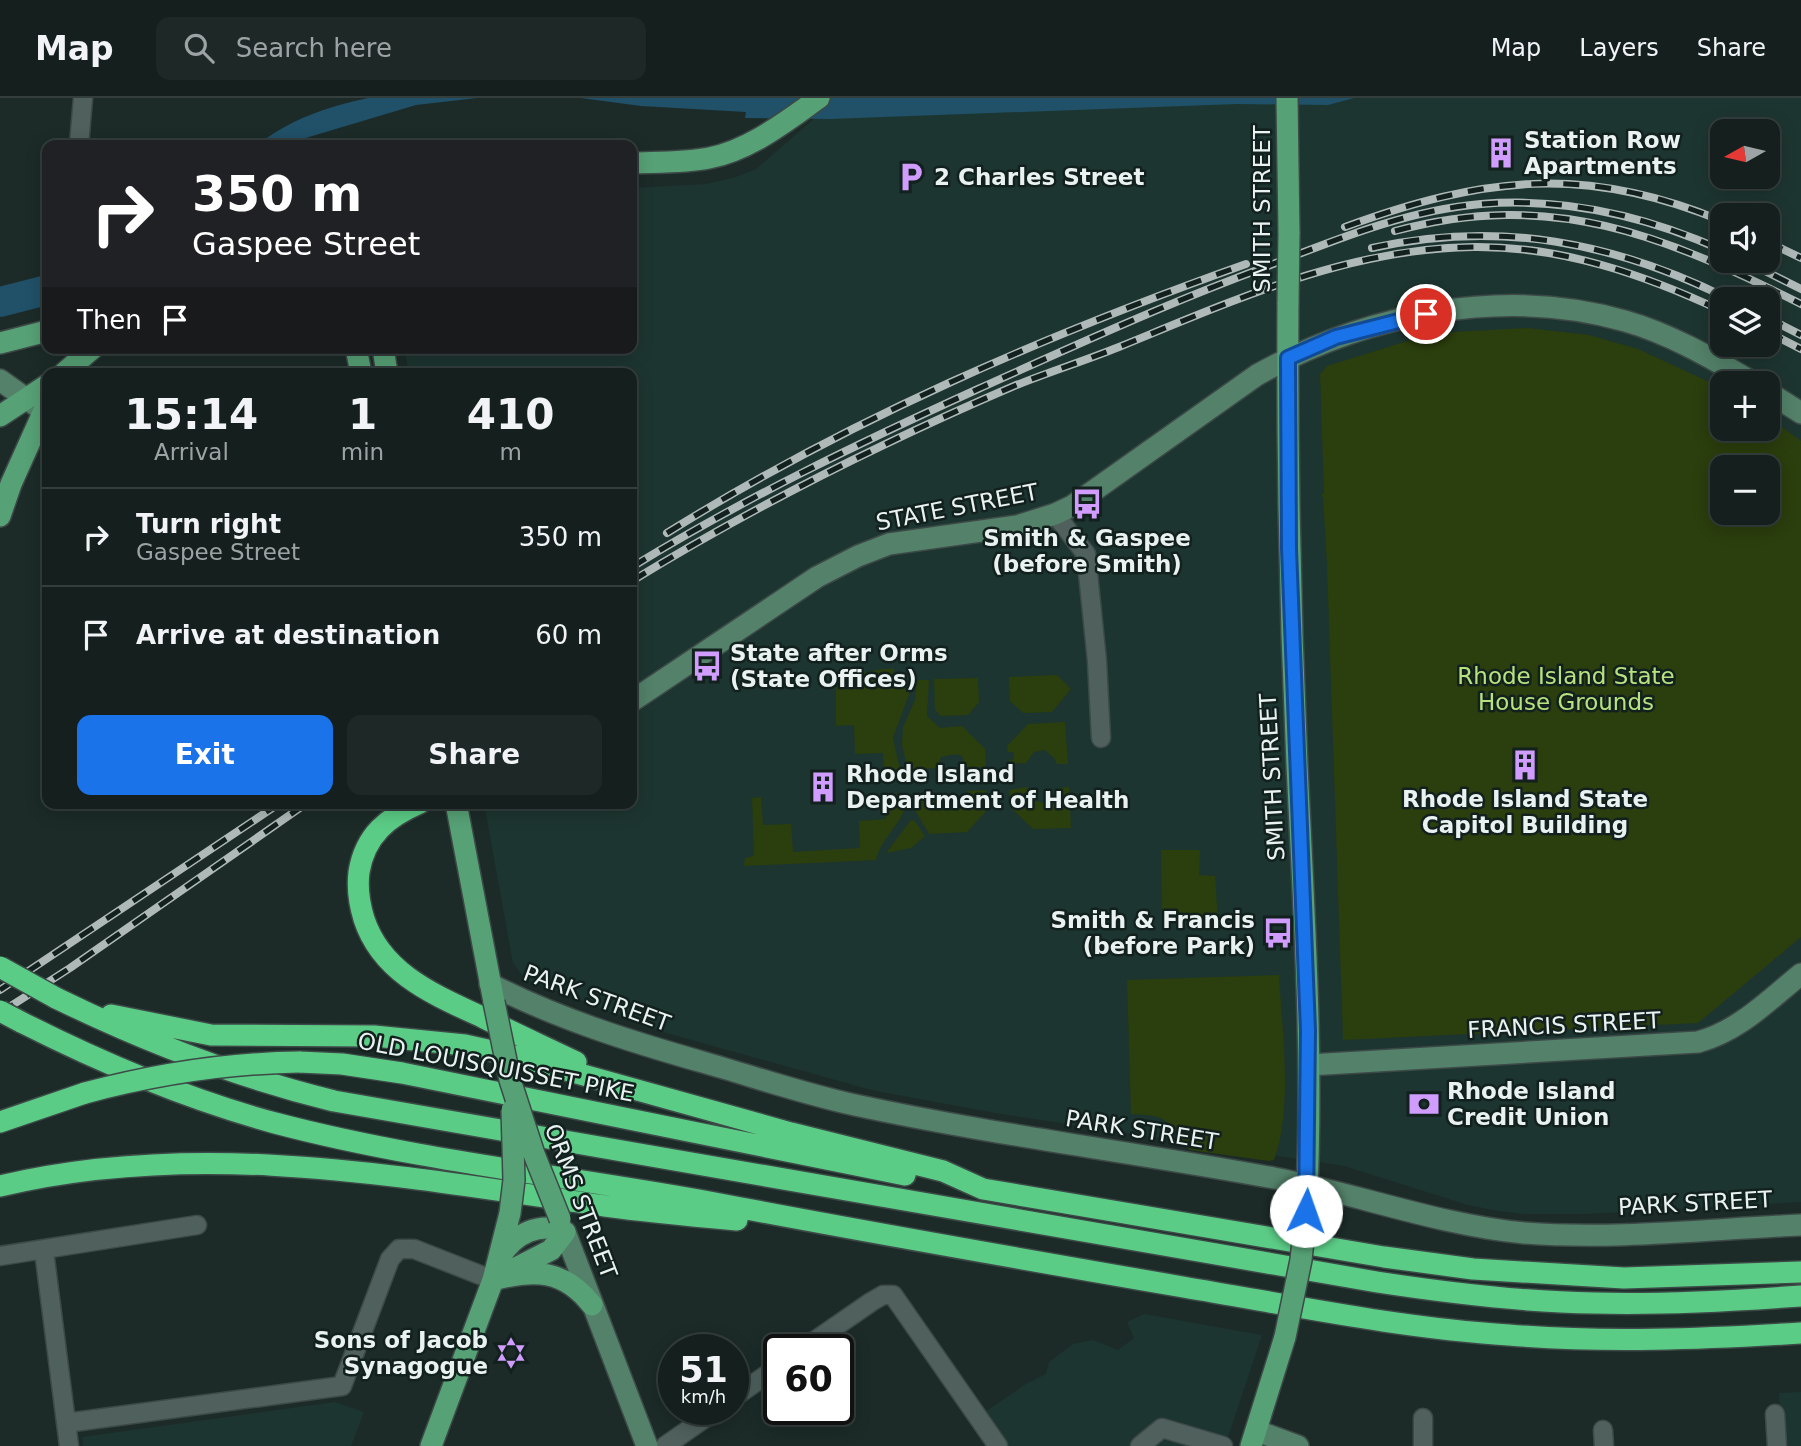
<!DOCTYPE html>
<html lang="en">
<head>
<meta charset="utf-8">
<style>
	:root { --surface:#15201e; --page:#1e2827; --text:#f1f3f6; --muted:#9da3a4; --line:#343e3c; --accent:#1a73e8 }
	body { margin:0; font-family:"DejaVu Sans",sans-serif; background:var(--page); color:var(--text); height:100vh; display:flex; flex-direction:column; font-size:26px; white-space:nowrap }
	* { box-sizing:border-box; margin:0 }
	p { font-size:23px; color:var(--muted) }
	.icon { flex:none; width:38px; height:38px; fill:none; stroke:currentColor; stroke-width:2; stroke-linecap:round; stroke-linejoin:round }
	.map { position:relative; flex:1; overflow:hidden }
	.sheet { position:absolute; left:42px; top:270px; width:595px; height:441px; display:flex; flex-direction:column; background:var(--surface); border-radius:14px; box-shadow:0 4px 18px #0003,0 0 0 2px var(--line) }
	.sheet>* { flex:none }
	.hud { position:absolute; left:42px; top:42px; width:595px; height:214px; border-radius:14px; box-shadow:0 4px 18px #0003,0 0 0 2px var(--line); background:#202124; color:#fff; overflow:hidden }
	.needle { width:46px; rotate:262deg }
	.tools { position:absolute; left:1710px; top:21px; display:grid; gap:14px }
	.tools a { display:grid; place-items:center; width:70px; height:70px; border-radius:14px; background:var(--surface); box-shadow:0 4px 18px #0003,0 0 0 2px var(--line); font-size:35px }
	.speed { position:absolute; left:658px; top:1236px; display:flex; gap:14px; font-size:35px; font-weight:700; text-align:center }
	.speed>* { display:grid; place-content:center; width:91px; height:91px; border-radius:50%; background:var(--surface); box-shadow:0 4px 18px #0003,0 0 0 2px var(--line); line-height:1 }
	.speed small { font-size:18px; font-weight:400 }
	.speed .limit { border:4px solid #111; border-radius:10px; background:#fff; color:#111 }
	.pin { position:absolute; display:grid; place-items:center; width:60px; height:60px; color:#fff; margin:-30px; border:4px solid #fff; border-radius:50%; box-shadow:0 2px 7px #0007 }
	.me { position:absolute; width:77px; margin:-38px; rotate:3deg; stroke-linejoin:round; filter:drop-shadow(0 0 5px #0008) }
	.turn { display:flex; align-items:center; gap:24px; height:147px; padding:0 35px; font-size:32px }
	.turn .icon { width:91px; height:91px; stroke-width:2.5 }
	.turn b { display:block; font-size:49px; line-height:60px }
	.then { display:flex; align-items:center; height:66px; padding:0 35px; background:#0003; gap:14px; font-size:26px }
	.eta { display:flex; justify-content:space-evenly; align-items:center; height:119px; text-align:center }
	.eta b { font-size:42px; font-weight:700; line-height:49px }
	.primary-button { display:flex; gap:14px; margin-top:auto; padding:14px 35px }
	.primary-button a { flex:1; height:80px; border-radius:14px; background:var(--accent); color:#fff; font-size:28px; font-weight:700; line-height:80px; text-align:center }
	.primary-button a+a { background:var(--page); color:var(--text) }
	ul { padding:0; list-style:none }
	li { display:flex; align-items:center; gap:21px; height:98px; padding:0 35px; border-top:2px solid var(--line) }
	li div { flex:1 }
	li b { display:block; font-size:26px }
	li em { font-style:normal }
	header { display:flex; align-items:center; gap:42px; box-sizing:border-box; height:98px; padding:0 35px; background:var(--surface); border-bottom:2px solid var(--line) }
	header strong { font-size:33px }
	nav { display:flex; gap:38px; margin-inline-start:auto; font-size:24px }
	.search { width:490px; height:63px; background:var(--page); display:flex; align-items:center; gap:18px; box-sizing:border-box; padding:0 24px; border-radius:14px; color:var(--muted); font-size:26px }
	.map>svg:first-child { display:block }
	.built { fill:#1d3530; fill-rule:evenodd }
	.green { fill:#2b3e0d; fill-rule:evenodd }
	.water { fill:#205168 }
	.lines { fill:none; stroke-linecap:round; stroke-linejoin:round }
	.river { stroke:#205168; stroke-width:30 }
	.street-casing { stroke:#3c4947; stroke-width:21 }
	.secondary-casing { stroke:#3c4947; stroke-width:24 }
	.primary-casing { stroke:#3c4947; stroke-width:24 }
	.highway-casing { stroke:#3c4947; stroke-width:24 }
	.street { stroke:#50615d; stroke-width:18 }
	.secondary { stroke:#538169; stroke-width:21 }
	.primary { stroke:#57a176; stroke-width:21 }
	.highway { stroke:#5bcc86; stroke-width:21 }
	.rail-casing { stroke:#afbab8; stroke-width:8 }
	.rail { stroke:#12211e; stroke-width:5; stroke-dasharray:16; stroke-linecap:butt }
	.primary-bridge-casing { stroke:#3c4947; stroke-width:24; stroke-linecap:butt }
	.highway-bridge-casing { stroke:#3c4947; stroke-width:24; stroke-linecap:butt }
	.primary-bridge { stroke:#57a176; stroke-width:21 }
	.highway-bridge { stroke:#5bcc86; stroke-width:21 }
	.route-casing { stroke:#114b97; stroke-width:18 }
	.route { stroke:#1a73e8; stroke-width:12 }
	.labels { text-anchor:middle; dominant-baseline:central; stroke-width:5; stroke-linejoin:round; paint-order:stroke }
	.poi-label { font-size:23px; font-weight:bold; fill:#e9f2f0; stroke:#12211e; text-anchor:start }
	.street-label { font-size:23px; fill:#e9f2f0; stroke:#12211e }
	.park-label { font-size:23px; fill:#b7e27d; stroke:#12211e }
</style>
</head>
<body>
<header>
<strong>Map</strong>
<div class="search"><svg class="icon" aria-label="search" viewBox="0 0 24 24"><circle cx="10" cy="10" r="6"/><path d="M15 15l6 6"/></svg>Search here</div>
<nav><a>Map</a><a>Layers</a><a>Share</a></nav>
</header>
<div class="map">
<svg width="1801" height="1348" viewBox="0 0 1801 1348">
	<rect width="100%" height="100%" fill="#1c2b28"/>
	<path class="built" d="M 838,0 L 1801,0 L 1801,1104 L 1584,1116 L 1522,1116 L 1493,1112 L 1468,1107 L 1344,1068 L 995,1015 L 871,992 L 663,934 L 525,881 L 513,865 L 484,705 L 632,705 L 632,275 L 409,275 L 404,250 L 632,250 L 632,90 L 706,86 L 736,79 L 756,71 ZM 1722,33 L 1768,33 L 1768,79 L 1722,79 ZM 1722,117 L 1768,117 L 1768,163 L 1722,163 ZM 1722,201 L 1768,201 L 1768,247 L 1722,247 ZM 1722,285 L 1768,285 L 1768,331 L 1722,331 ZM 1722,369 L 1768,369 L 1768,415 L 1722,415 Z
		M 1144,1216 L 1262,1237 L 1225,1348 L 1006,1348 L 985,1314 L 1026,1286 L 1046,1276 L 1049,1264 L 1073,1246 L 1093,1242 L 1118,1252 L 1134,1240 L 1127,1224 Z
		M 1801,1294 L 1801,1348 L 1781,1348 L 1779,1295 Z
		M 335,1304 L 364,1314 L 351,1348 L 83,1348 L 82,1339 Z"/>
	<path class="green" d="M 1528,230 L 1589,237 L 1638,251 L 1722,290 L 1722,331 L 1768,331 L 1768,319 L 1801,343 L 1801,839 L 1698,925 L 1343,942 L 1327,466 L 1323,400 L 1321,396 L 1324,396 L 1320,276 L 1327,268 L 1414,241 L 1453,234 ZM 1722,369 L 1768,369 L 1768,415 L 1722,415 Z
		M 894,570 L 894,582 L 908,582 L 910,593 L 893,640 L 900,672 L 884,674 L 883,655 L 855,656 L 854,627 L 836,628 L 836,589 C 851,575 875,572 894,570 Z
		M 1057,577 L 1071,591 L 1052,614 L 1023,615 L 1010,603 L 1009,579 Z
		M 978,580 L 979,604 L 968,617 L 941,618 L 935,612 L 934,581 Z
		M 917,582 L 929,582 L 927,618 L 940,630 L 962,628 L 985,651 L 986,669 L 967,670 L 962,658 L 955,656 L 941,659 L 937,670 L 908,672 L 902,647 L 903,629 L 915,602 Z
		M 1065,624 L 1068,666 L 1057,666 L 1054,660 L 1045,652 L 1034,654 L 1026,665 L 1009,666 L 1009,662 L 1014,661 L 1013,654 L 1008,654 L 1007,648 L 1028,626 Z
		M 1027,689 L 1032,702 L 1044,705 L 1053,702 L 1059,690 L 1069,689 L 1071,730 L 1033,731 L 1010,709 L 1009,705 L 1013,705 L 1015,700 L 1010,699 L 1009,692 Z
		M 986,692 L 988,711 L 967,734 L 929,736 L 916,714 L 915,695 L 938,695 L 942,704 L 953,710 L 963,705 L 968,693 Z
		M 907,695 C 908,724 882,736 876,762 L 744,768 L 745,760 L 754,758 L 752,700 L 761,699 L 763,727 L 791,726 L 793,754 L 860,750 L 859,723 L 886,721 L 886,696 Z
		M 911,722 L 915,723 L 925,738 L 911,750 L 886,755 Z
		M 1161,752 L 1200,752 L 1199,777 L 1215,778 L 1218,822 L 1162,824 Z
		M 1279,877 C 1282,931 1293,1011 1274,1062 L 1269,1063 L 1190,1052 C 1180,1044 1175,1028 1164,1022 C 1155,1016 1141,1017 1131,1016 L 1127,882 Z"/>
	<path class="water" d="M 368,0 L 477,0 L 416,7 L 299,42 L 290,47 L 257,47 C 291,21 326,9 368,0 Z
		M 581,0 L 1354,0 L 1328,7 L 1237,6 L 830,21 L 745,20 L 746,14 L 641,8 Z"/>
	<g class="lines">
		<path class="river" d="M 0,204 L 47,192"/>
		<g class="street-casing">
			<path id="street" d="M 79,47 L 83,0
				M 1055,416 L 1086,456 L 1097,563 L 1101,640
				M 44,1153 L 69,1348
				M 0,1158 L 197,1127
				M 803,1251 L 871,1204 L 883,1197 L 893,1197 L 998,1348
				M 733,1300 L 779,1268
				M 1775,1316 L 1777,1348
				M 1423,1320 L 1423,1348
				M 66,1325 L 342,1288 L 390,1161 L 399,1151 L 414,1151 L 493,1182
				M 1603,1332 L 1604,1348
				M 665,1348 L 718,1311
				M 1140,1348 L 1162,1330 L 1223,1348"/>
		</g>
		<g class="secondary-casing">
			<path id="secondary" d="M 0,282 L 38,309
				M 1768,294 L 1801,315
				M 632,603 L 817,479 L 858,458 L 889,446 L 1017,428 L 1055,416 L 1072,408 L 1257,277 C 1366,216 1502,188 1625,223 C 1671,236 1713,261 1754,285
				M 490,886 C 558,921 632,944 706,965 C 755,979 804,996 855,1007 C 994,1037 1134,1054 1274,1080 C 1358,1096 1439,1127 1524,1135 C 1616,1142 1710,1131 1801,1127
				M 1309,967 L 1698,944 C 1739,933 1769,902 1801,876
				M 565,1134 L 647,1348
				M 1257,1333 L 1298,1348"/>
		</g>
		<g class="primary-casing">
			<path id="primary" d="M 1287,0 L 1289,135
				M 632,65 C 657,64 684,65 709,60 C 750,52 785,24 819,0
				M 1288,205 C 1287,359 1290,513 1297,667 C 1304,815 1314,964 1306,1113
				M 0,245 L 47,233
				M 356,250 L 361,275
				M 383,250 L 387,275
				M 64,275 L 93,250
				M 0,318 L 47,287
				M 0,418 L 11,386 L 47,306
				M 456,705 L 494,904
				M 501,1158 C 514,1136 540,1123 565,1134
				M 510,1173 L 551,1152 L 565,1134
				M 493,1182 C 534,1171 564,1171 592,1207
				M 431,1348 L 493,1182 L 510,1115
				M 1251,1348 L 1285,1239"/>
		</g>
		<g class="highway-casing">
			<path id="highway" d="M 420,705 C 388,719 365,737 359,774 C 357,790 359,805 364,821 C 382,876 435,897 484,920 C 514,935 545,949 576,964
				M 56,900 C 146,944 236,979 334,1003 L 1377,1184 C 1449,1195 1521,1204 1594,1205 C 1663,1207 1732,1203 1801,1198
				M 111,917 L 211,937 L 374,938 L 465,947 L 519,959 L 791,1035 L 943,1073 L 983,1091 L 1384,1159 L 1473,1171 L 1624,1180 L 1801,1174
				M 21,924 C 102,965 186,1001 275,1025 C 419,1063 569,1078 715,1105 C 871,1135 1027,1162 1183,1189 C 1291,1207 1399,1230 1509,1237 C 1606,1245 1703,1241 1801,1235
				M 299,964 L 342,966 L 402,975 L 905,1077
				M 0,1024 L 85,995
				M 0,1088 C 202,1040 404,1079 605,1108 C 649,1114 693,1118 737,1122"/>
		</g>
		<use href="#street" class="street"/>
		<use href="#secondary" class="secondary"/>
		<use href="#primary" class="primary"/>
		<use href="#highway" class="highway"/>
		<g class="rail-casing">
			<path id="rail" d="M 1345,129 C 1482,79 1584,66 1722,123
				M 1395,133 C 1552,91 1663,137 1801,206
				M 1768,144 L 1801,160
				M 1372,150 C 1499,122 1614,144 1729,201
				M 1745,163 L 1801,191
				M 1768,220 L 1801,237
				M 1768,234 L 1801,251
				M 667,435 C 848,322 1046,237 1246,166
				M 632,469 C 743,401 859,345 978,291 C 1065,252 1150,213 1239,179 C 1317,150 1397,113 1481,106 C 1565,99 1646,118 1722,152
				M 632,483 C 753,409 883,344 1014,288 C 1049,274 1084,263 1119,249 C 1232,203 1349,150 1473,149 C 1561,148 1643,176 1722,213
				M 0,892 L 280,705
				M 0,915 L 70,870 L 307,705"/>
		</g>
		<use href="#rail" class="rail"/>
		<g class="primary-bridge-casing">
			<path id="primary-bridge" d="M 1288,205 L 1289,135
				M 494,904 L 510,982 L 534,1056 L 560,1121
				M 510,1115 L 514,1082 L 512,1012
				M 1285,1239 L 1301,1162 L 1306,1113"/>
		</g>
		<g class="highway-bridge-casing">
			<path id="highway-bridge" d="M 0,869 L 56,900
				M 0,913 L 21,924
				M 85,995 C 156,976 225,965 299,964"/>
		</g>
		<use href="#primary-bridge" class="primary-bridge"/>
		<use href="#highway-bridge" class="highway-bridge"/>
	</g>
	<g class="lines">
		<g class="route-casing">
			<path id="route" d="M 1306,1113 L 1308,932 L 1289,451 L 1288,260 L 1336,239 L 1426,216"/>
		</g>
		<use href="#route" class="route"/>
	</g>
	<defs>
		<g id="building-bare" transform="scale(2.415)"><path d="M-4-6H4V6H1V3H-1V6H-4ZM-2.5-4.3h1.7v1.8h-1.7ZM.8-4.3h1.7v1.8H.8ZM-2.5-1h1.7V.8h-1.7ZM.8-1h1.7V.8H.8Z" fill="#d09dfe" stroke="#12211e" stroke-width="2.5" paint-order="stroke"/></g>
		<g id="parking-bare" transform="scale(2.415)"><path d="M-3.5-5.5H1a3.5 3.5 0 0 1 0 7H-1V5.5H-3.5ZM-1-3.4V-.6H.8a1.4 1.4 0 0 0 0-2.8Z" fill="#d09dfe" stroke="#12211e" stroke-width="2.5" paint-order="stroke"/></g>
		<g id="bus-bare" transform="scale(2.415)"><path d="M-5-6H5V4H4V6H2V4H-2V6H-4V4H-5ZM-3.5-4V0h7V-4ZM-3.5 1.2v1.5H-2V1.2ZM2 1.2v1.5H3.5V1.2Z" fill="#d09dfe" stroke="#12211e" stroke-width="2.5" paint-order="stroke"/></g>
		<g id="bank-bare" transform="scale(2.415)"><path d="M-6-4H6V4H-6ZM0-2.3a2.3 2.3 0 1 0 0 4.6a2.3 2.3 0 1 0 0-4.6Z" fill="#d09dfe" stroke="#12211e" stroke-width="2.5" paint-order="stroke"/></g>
		<g id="synagogue-bare" transform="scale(2.415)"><path d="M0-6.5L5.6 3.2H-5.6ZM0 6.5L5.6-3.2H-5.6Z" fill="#d09dfe" stroke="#12211e" stroke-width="2.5" paint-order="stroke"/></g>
	</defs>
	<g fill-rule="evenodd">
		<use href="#building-bare" x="1501" y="55"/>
		<use href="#parking-bare" x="911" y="79"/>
		<use href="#bus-bare" x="1087" y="406"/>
		<use href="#bus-bare" x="707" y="568"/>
		<use href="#building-bare" x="1525" y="667"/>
		<use href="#building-bare" x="823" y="689"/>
		<use href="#bus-bare" x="1278" y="835"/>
		<use href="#bank-bare" x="1424" y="1006"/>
		<use href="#synagogue-bare" x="511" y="1255"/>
	</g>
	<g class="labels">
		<g class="poi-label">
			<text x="1524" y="42">Station Row<tspan x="1524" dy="26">Apartments</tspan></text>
			<text x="934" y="79">2 Charles Street</text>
			<text x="1087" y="440" text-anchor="middle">Smith &amp; Gaspee<tspan x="1087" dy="26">(before Smith)</tspan></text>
			<text x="730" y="555">State after Orms<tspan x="730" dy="26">(State Offices)</tspan></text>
			<text x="846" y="676">Rhode Island<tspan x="846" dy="26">Department of Health</tspan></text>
			<text x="1525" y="701" text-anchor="middle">Rhode Island State<tspan x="1525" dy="26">Capitol Building</tspan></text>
			<text x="1255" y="822" text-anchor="end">Smith &amp; Francis<tspan x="1255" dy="26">(before Park)</tspan></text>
			<text x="1447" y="993">Rhode Island<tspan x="1447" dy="26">Credit Union</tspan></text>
			<text x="488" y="1242" text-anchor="end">Sons of Jacob<tspan x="488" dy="26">Synagogue</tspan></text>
		</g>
		<g class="street-label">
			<text transform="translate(1262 111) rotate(-90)">SMITH STREET</text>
			<text transform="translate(957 409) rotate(-11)">STATE STREET</text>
			<text transform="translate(1272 679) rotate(-93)">SMITH STREET</text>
			<text transform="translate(597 900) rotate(20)">PARK STREET</text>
			<text transform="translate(1564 927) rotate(-3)">FRANCIS STREET</text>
			<text transform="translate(496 969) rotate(11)">OLD LOUISQUISSET PIKE</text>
			<text transform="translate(1142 1032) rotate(9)">PARK STREET</text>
			<text transform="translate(581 1103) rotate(69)">ORMS STREET</text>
			<text transform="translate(1695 1105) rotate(-3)">PARK STREET</text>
		</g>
		<g class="park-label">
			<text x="1566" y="578">Rhode Island State<tspan x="1566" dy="26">House Grounds</tspan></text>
		</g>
	</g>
</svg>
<div class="tools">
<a><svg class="needle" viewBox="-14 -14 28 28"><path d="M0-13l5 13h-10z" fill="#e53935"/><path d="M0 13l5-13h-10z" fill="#9da3a4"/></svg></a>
<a><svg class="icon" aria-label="sound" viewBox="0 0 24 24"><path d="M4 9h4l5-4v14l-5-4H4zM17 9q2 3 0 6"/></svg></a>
<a><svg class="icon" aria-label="layers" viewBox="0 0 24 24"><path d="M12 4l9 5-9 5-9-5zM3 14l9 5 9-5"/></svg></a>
<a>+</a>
<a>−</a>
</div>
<div class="speed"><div>51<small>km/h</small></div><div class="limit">60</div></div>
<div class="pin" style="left:1426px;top:216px;background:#d93025"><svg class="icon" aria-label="arrive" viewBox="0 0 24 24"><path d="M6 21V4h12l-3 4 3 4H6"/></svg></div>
<svg class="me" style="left:1306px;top:1113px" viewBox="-20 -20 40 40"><circle r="19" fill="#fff"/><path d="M0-13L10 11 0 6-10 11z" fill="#1a73e8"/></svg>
<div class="hud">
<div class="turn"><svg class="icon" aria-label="right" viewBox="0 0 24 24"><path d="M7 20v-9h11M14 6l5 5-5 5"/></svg><div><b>350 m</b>Gaspee Street</div></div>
<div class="then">Then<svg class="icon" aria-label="arrive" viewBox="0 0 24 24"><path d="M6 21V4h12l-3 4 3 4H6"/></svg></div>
</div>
<section class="sheet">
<div class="eta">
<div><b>15:14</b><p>Arrival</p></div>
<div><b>1</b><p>min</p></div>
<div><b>410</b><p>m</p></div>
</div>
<ul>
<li><svg class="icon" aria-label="right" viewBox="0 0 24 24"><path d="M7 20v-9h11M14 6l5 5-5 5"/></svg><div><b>Turn right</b><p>Gaspee Street</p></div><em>350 m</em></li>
<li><svg class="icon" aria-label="arrive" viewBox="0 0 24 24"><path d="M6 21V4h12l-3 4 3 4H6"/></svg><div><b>Arrive at destination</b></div><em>60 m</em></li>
</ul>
<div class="primary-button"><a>Exit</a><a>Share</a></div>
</section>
</div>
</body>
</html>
